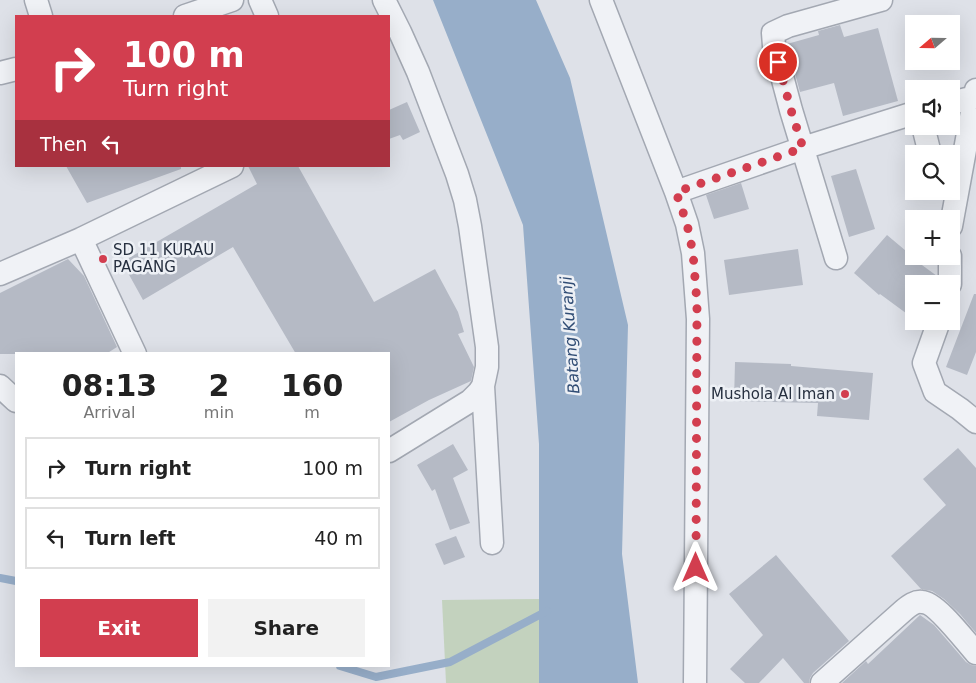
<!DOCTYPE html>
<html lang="en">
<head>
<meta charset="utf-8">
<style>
	:root { --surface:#fff; --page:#f2f2f2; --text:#222; --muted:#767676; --line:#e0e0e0; --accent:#d23e4f }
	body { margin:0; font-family:"DejaVu Sans",sans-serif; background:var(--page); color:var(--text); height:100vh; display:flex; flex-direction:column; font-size:19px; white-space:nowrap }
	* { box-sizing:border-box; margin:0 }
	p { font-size:16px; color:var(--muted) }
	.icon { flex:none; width:28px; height:28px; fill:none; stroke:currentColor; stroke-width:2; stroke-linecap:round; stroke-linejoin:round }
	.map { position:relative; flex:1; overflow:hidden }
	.sheet { position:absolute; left:15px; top:352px; width:375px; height:315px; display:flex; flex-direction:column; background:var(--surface); border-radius:0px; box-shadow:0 5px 20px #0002 }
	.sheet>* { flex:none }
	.hud { position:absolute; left:15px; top:15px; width:375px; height:152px; border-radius:0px; box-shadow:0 5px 20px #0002; background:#d23e4f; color:#fff; overflow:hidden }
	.needle { width:32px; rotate:250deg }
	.fabs { position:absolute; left:905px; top:15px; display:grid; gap:10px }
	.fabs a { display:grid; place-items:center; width:55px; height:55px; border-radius:0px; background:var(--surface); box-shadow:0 5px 20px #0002; font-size:25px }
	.pin { position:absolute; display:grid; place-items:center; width:42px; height:42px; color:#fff; margin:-21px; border:2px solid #fff; border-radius:50%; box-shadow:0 1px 5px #0007 }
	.me { position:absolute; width:55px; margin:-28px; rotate:0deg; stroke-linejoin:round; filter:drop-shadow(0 0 4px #0008) }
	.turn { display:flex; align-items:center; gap:18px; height:105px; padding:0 25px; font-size:22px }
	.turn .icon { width:65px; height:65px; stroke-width:2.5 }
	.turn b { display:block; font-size:35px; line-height:42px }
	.then { display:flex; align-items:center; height:48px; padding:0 25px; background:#0003; gap:10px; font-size:19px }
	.eta { display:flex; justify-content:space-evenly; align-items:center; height:85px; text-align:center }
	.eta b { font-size:30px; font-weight:700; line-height:35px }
	.button { display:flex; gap:10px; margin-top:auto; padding:10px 25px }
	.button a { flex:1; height:58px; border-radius:0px; background:var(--accent); color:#fff; font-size:20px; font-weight:700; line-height:58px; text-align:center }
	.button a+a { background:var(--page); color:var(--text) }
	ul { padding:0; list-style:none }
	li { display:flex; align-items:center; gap:15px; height:62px; margin:0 10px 8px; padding:0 15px; border:2px solid var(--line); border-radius:0px }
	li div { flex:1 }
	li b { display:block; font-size:19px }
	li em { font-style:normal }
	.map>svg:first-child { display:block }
	.green { fill:#c3d2be }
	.water { fill:#97aec9 }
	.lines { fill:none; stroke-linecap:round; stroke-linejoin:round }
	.stream { stroke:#97aec9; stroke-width:8 }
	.building { fill:#b5bac5 }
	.minor-casing { stroke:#a3a8b2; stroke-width:25 }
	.minor { stroke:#f0f2f6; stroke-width:22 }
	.route { stroke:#d23e4f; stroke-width:9; stroke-dasharray:0 16.2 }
	.poi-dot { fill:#d23e4f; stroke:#edf0f5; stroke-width:2 }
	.labels { text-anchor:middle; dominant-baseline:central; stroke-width:5; stroke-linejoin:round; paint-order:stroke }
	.poi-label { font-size:15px; fill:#262f3f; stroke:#edf0f5; text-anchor:start }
	.water-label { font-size:16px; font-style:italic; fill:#304c74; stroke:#edf0f5 }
</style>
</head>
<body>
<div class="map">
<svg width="976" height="683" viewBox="0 0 976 683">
	<rect width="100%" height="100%" fill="#dee1e8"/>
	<path class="green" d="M 539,599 L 539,683 L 446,683 L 442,600 Z"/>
	<path class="water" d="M 433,0 L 536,0 L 570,78 L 628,325 L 622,554 L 638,683 L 539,683 L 539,444 L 523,225 Z"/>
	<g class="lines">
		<path class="stream" d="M 0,578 L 16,581
			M 340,666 L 376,677 L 450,662 L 547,611"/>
	</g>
	<path class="building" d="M 840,25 L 844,37 L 878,28 L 898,101 L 843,116 L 834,83 L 800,92 L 787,44 L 819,35 L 818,31 Z
		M 407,102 L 420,132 L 403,140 L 400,135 L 389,139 L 389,110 Z
		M 66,166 L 181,166 L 181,169 L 87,203 Z
		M 248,166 L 298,166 L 374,302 L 435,269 L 458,312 L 464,332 L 458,334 L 474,367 L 471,381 L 429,400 L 389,422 L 389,354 L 296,354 L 233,247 L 143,300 L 122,262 L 257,184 Z
		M 856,169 L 875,229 L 849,237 L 831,176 Z
		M 741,183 L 749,209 L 714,219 L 706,195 Z
		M 887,235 L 912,256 L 911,257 L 937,276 L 937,284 L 914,284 L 914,319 L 880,294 L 879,295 L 854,273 Z
		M 798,249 L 803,285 L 729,295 L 724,260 Z
		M 68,259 L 84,276 L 117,347 L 106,354 L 0,354 L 0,293 Z
		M 974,294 L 976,294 L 976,352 L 967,375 L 946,367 Z
		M 735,362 L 791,364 L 791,366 L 873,373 L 869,420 L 817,416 L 818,403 L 734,401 Z
		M 453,444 L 468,470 L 453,478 L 470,523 L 450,530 L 435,489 L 432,491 L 417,465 Z
		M 958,448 L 976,468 L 976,633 L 960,614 L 944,599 L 932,591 L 921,589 L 891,556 L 946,505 L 923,479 Z
		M 456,536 L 465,557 L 444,565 L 435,544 Z
		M 776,555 L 849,641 L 813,673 L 810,678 L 809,683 L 804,683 L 783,658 L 759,683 L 745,683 L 730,669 L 763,635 L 729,594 Z
		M 920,615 L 934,625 L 966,662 L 971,665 L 976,666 L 976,683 L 842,683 L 866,661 L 868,664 Z"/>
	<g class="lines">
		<g class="minor-casing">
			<path id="minor" d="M 36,0 L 41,16
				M 260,0 L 267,16
				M 384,0 L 400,32 L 418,72 L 457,174 L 465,200 L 470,226 L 487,347 L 487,367 L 483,386 L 492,543
				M 601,0 L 676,192 L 687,224 L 693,253 L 698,319 L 695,683
				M 185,16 L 232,0
				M 0,73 L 16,69
				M 951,103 L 975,97
				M 923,126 L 930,154
				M 676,192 L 803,148 L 914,113
				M 951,226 L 976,90
				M 81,239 L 135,354
				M 836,258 L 791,110 L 774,46 L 773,33 L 788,26 L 881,0
				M 0,274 L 81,239 L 232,166
				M 950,284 L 950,256
				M 939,321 L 924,363 L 935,392 L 960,409 L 976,422
				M 0,386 L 16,401
				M 389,451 L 470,401 L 479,392 L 483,386
				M 822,683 L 904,610 C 909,606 915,601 922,602 C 936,602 966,642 976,653"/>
		</g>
		<use href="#minor" class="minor"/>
	</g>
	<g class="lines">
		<path class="route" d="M 696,568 L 697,303 L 693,253 L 687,224 L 676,192 L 803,148 L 791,110 L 778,62"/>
	</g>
	<g class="poi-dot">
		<circle cx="103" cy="259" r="5"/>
		<circle cx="845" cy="394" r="5"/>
	</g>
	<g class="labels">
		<g class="poi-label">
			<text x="113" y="250">SD 11 KURAU<tspan x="113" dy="17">PAGANG</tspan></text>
			<text x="835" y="394" text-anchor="end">Mushola Al Iman</text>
		</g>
		<g class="water-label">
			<text transform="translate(570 335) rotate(-94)">Batang Kuranji</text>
		</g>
	</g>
</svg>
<div class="fabs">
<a><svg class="needle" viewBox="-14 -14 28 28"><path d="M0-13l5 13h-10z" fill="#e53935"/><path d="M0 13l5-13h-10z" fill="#767676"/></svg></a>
<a><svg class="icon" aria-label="sound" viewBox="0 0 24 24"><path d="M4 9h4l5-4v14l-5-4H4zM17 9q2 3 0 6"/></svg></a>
<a><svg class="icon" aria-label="search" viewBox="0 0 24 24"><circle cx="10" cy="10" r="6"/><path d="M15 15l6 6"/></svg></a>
<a>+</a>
<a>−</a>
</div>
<div class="pin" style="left:778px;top:62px;background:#d93025"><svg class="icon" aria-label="arrive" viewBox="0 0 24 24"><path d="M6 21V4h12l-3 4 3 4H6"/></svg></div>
<svg class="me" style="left:696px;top:568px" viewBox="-20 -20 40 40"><path d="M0-17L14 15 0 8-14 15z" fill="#d23e4f" stroke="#fff" stroke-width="4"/></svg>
<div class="hud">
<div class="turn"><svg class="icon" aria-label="right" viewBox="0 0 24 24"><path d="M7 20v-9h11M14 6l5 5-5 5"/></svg><div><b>100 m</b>Turn right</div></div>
<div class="then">Then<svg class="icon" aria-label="left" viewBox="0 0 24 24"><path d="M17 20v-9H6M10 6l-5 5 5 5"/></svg></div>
</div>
<section class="sheet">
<div class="eta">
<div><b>08:13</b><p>Arrival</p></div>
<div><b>2</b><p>min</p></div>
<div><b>160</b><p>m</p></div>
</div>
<ul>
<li><svg class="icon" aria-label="right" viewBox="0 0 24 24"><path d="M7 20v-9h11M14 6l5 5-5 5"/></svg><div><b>Turn right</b></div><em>100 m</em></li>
<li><svg class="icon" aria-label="left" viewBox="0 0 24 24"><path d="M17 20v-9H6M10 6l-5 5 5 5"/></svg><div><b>Turn left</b></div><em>40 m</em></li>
</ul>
<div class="button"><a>Exit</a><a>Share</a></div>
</section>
</div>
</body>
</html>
